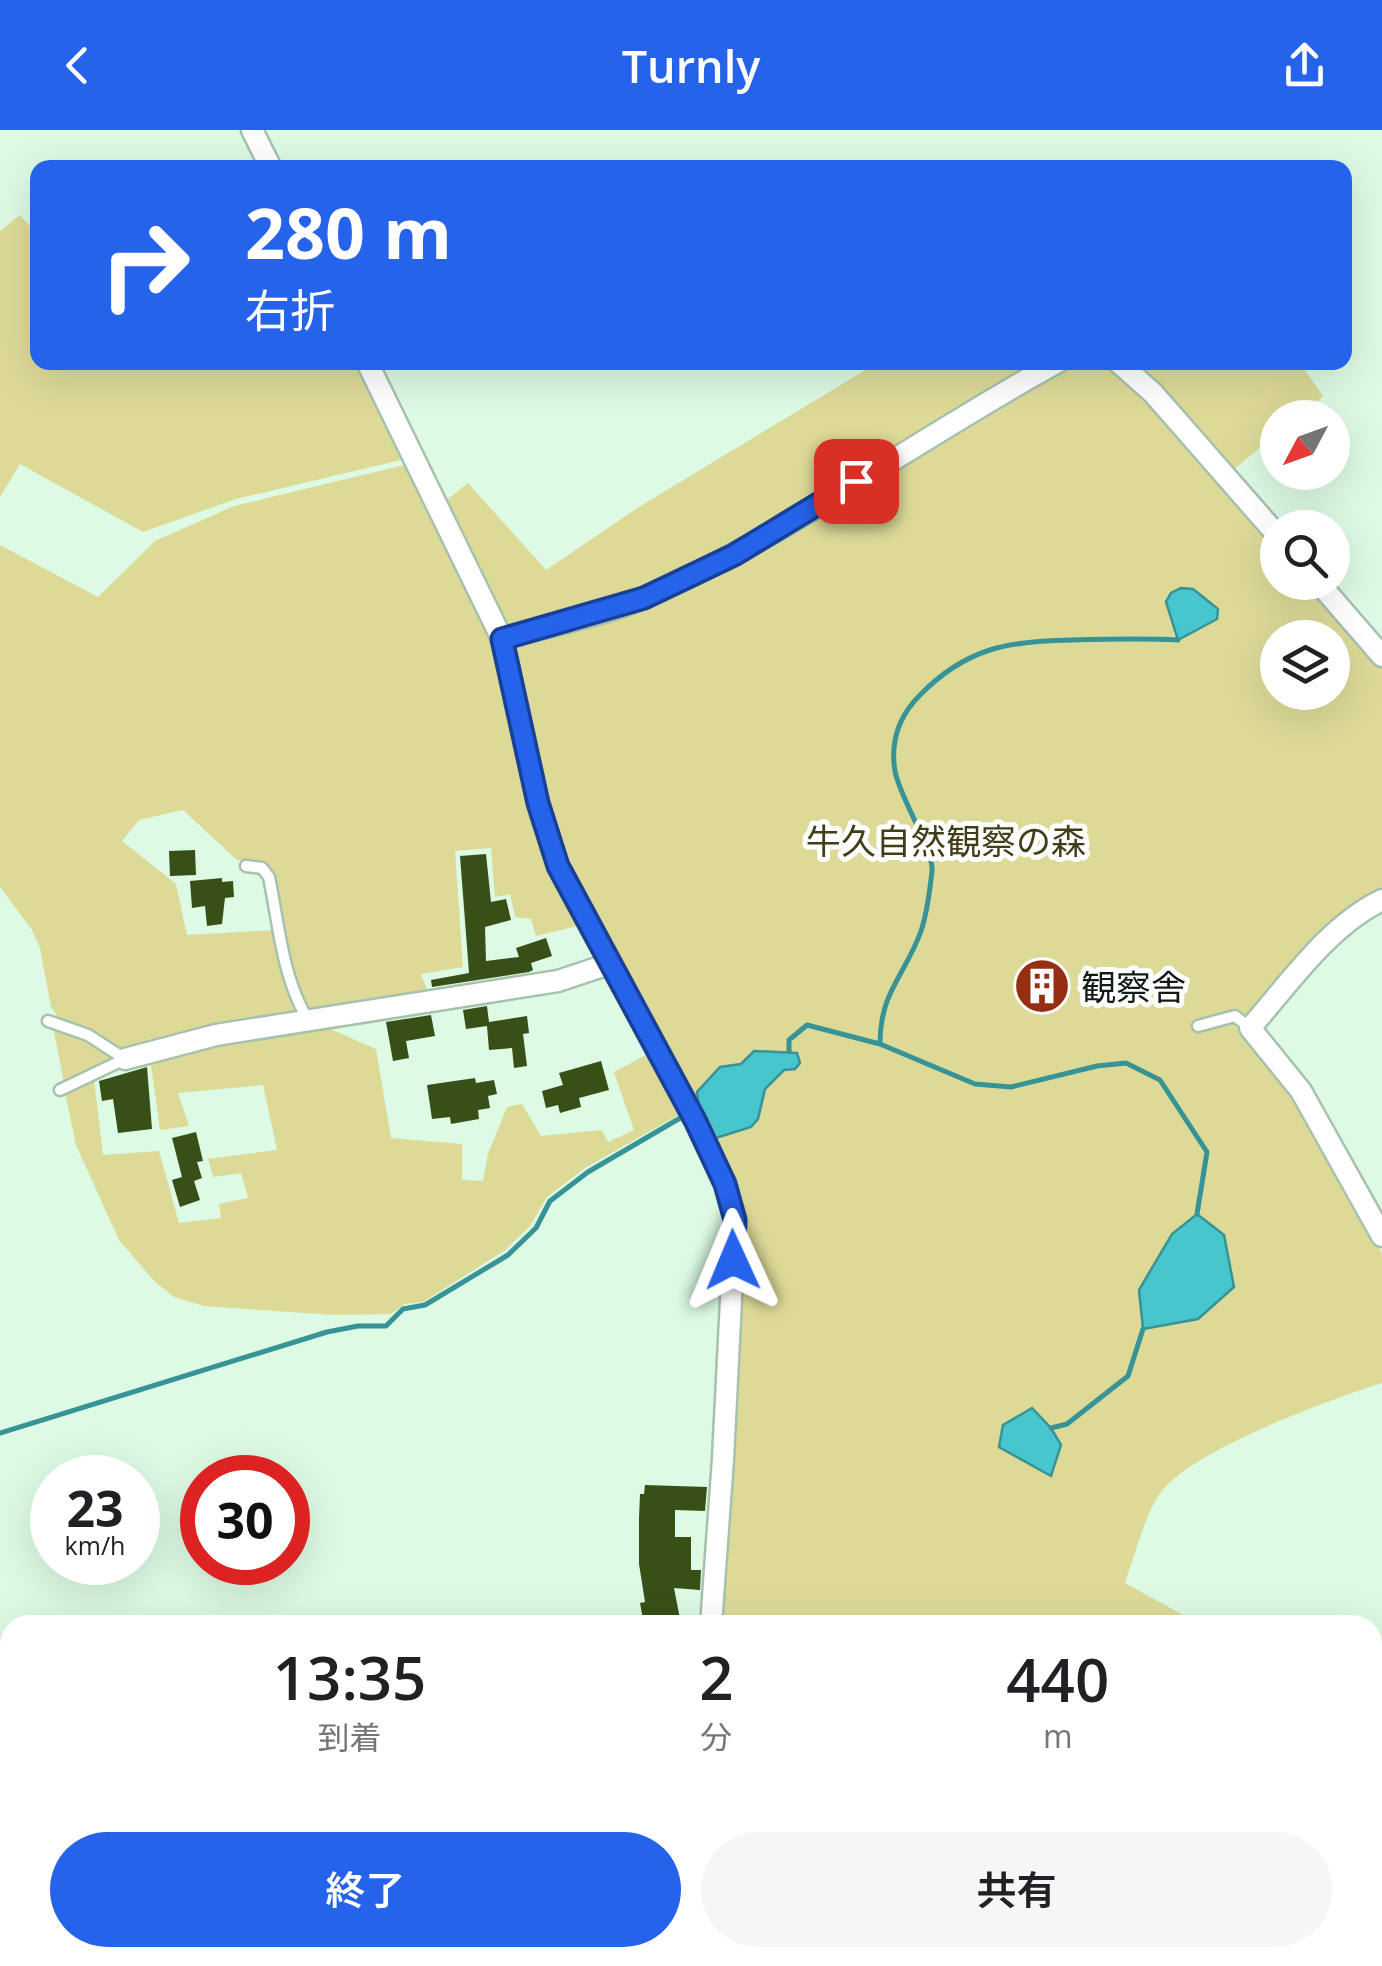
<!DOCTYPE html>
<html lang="ja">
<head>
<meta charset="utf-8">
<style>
	:root { --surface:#fff; --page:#f6f6f6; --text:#202124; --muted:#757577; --accent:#2563eb }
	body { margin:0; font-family:"Open Sans","Noto Sans JP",sans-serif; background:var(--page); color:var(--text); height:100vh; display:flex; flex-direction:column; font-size:38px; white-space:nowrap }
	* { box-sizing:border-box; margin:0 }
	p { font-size:32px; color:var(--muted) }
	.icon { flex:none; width:55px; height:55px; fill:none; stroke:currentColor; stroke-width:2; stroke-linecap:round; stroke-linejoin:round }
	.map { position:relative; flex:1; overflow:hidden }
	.side { position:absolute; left:0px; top:1485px; width:1382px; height:352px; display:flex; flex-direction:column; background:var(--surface); border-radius:30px 30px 0 0; box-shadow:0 10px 40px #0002 }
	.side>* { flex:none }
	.top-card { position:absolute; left:30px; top:30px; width:1322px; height:210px; border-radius:20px; box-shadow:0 10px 40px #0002; background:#2563eb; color:#fff; overflow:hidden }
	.needle { width:65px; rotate:229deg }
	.fabs { position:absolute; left:1260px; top:270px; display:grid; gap:20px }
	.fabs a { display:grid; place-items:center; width:90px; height:90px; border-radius:50%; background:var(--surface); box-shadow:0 10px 40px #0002; font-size:50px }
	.speed { position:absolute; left:30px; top:1325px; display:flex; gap:20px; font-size:50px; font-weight:700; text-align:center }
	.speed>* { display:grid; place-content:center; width:130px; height:130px; border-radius:50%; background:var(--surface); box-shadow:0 10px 40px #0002; line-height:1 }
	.speed small { font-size:25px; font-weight:400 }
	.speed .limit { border:15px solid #d22; background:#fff; color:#111 }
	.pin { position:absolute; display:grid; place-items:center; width:85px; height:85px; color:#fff; margin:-42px; border-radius:20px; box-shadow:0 5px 15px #0006 }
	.me { position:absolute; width:110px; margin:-55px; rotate:359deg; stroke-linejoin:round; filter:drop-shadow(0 0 8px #0008) }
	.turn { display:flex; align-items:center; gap:35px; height:210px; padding:0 50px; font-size:45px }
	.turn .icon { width:130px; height:130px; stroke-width:2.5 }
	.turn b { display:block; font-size:70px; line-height:85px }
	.eta { display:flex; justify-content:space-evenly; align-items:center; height:170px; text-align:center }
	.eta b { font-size:60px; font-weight:600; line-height:70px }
	.cta { display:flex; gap:20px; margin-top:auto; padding:20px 50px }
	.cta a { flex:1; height:115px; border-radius:60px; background:var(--accent); color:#fff; font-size:40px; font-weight:600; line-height:115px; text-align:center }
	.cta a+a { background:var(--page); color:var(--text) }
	header { display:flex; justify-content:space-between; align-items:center; height:130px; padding:0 50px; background:var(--accent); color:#fff; font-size:45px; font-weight:600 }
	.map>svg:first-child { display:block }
	.green { fill:#ddda98; fill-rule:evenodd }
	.water { fill:#47c6cd; stroke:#379396; stroke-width:2.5 }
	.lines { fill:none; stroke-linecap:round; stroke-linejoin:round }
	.stream { stroke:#379396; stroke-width:5 }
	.building { fill:#385017 }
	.lane-casing { stroke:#a6c2ad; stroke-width:15 }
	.street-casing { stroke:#a6c2ad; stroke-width:25 }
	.lane { stroke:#fff; stroke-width:10 }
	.street { stroke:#fff; stroke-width:20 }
	.route-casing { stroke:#184099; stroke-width:25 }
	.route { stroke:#2563eb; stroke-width:18 }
	.labels { text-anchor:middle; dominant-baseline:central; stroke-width:10; stroke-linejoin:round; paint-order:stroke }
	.park-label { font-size:35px; fill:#403e19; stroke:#fefefe }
	.poi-label { font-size:35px; fill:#121c15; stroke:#fefefe; text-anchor:start }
</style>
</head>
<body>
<header><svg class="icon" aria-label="back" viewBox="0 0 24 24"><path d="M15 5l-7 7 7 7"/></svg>Turnly<svg class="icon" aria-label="share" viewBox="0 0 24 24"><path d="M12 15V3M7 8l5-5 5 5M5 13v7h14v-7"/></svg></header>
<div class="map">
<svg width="1382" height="1836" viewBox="0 0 1382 1836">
	<rect width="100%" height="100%" fill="#dcfae4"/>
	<path class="green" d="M 20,85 L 37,105 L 38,232 L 362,233 L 405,329 L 236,369 L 143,402 L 20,334 L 0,367 L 0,101 Z
		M 1106,232 L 1152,273 L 1277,417 L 1278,452 L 1309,453 L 1382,536 L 1382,763 L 1236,897 L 1273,937 L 1312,994 L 1382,1123 L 1382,1253 C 1329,1270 1187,1321 1158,1366 C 1144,1389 1134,1427 1125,1453 L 1201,1495 L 719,1495 L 743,1092 L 567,736 L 546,674 L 512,519 L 518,511 L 640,477 L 1068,233 ZM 1278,508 L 1332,508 L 1332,562 L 1278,562 Z
		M 877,233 L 1040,233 L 723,424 L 642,463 L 517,501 L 504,497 L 443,373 L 468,353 L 546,440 L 639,377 Z
		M 1128,233 L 1300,233 L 1323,266 L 1297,287 L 1278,288 L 1277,303 L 1232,341 Z
		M 404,335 L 415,342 L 498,520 L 582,795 L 536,806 L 531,789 L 515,787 L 510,764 L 495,767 L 491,718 L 455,721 L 463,837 L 421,844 L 430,867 L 318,885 C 285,861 284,783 274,744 L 260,732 L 237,730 L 183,680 L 139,690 L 122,711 L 176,754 L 187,805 L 275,800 L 292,870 L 300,885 L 121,922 L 85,899 L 60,890 L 51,877 L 40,818 L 32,800 L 0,757 L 0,415 L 98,467 L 155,411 L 234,376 Z
		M 319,894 L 376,919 L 391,1008 L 462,1014 L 462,1050 L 483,1051 L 488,1024 L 507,977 L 522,974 L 541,1006 L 602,1000 L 608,1012 L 634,1000 L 614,942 L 653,921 L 684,982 L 585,1038 L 547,1067 L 530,1096 L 504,1121 L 423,1172 L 405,1174 L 391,1184 L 333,1185 L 204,1176 L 174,1167 L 154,1151 L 119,1110 L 76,1015 L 65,963 L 94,949 L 103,1025 L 159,1021 L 179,1093 L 221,1088 L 219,1074 L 248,1068 L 241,1043 L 213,1047 L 208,1029 L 277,1020 L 263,955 L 178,963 L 189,996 L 160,1000 L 150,928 Z
		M 59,899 L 84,907 L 115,930 L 64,954 L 54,901 Z
		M 1382,1575 L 1382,1836 L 731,1836 L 731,1828 L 1372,1828 L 1372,1579 Z"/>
	<path class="water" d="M 1181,458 L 1193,459 L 1218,479 L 1217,489 L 1178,510 L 1166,472 L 1171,463 Z
		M 754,921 L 797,923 L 800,933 L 795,939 L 784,940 L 765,959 L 758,989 L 751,997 L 713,1009 L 699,978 L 697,962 L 720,937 L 741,934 Z
		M 1197,1084 L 1224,1105 L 1234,1157 L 1198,1189 L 1143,1199 L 1139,1160 L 1172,1104 Z
		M 1032,1278 L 1051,1298 L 1061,1315 L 1051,1346 L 999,1317 L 1003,1295 Z"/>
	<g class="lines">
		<path class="stream" d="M 880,914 C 880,861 905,846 921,801 C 927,784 930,759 932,741 C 934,719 900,669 895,641 C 890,611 899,586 920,565 C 966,518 1008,511 1071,510 C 1107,509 1142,508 1178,510
			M 789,921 L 789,910 L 807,895 L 880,914 L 975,954 L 1011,957 L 1097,936 L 1126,933 L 1160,950 L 1207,1022 L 1197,1084
			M 1051,1298 L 1067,1294 L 1128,1246 L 1143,1199
			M 0,1303 L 327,1202 L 358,1196 L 386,1196 L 403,1179 L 425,1175 L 508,1125 L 536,1098 L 550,1071 L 588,1042 L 687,984"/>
	</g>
	<path class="building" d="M 195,720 L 196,745 L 170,746 L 169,721 Z
		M 486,724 L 491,772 L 506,769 L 511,790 L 485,797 L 486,831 L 519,827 L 516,818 L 546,808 L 552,826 L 531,833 L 533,840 L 529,842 L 432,857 L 431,850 L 469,843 L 460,726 Z
		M 222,748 L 222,752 L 233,751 L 234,767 L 225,768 L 222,794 L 207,796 L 205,776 L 192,778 L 190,751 Z
		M 1040,837 L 1060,860 L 1044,874 L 1024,851 Z
		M 487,876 L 489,892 L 527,886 L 529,903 L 523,904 L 527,936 L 514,938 L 512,918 L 489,920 L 487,896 L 466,899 L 463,880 Z
		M 431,885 L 435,906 L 406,911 L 409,928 L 393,931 L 386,892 Z
		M 601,931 L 609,960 L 579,968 L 581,977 L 560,983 L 558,975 L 546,978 L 542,961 L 563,955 L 559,943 Z
		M 147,937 L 152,999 L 118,1003 L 113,969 L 102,971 L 99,951 Z
		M 475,948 L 476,953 L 494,950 L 497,964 L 488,966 L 490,978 L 478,980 L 479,989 L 451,994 L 450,987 L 432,989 L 427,955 Z
		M 196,1002 L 203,1031 L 197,1032 L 202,1048 L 194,1051 L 200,1070 L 180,1077 L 172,1050 L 182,1047 L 172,1008 Z
		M 645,1355 L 707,1357 L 705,1381 L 675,1380 L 675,1407 L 691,1407 L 691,1440 L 701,1440 L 700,1460 L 674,1458 L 681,1494 L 644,1495 L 640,1473 L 645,1472 L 639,1434 L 639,1388 L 640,1364 L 644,1364 Z"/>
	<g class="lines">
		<g class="lane-casing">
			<path id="lane" d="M 246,736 L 262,738 L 269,747 C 279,795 282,847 308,890
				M 48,891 L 88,905 L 125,929
				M 1198,896 L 1235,886 L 1250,898
				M 60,960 L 125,929"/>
		</g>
		<g class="street-casing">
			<path id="street" d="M 252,0 L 271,38
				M 367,232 L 502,509 L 538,673 L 558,736 L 695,990 L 725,1053 L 735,1090 L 723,1329 L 711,1495
				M 1118,232 L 1153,263 L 1278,406
				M 1318,452 L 1382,526
				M 502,509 C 550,495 603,486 648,466 C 792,403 920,307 1058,232
				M 1382,770 C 1328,796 1289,854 1250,898 L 1301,961 L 1382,1106
				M 125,929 L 216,905 L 558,851 L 609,834
				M 633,1836 L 635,1828"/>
		</g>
		<use href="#lane" class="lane"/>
		<use href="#street" class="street"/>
	</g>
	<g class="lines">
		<g class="route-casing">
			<path id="route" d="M 733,1130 L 735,1090 L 725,1054 L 695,990 L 558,736 L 538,673 L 502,509 L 644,468 L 734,425 L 856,351"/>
		</g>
		<use href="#route" class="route"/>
	</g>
	<defs>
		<g id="building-disc" transform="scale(2.875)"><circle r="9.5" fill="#962e13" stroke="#fefefe"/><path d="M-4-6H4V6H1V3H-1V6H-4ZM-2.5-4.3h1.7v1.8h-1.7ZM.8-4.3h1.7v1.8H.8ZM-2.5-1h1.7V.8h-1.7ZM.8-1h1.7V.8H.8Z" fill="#fff"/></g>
	</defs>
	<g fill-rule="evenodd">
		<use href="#building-disc" x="1042" y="856"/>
	</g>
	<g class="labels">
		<g class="park-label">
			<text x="946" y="710">牛久自然観察の森</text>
		</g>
		<g class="poi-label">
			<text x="1081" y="856">観察舎</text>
		</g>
	</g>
</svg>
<div class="fabs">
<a><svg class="needle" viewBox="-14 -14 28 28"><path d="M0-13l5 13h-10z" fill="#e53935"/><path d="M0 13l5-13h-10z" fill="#757577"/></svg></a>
<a><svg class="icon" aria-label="search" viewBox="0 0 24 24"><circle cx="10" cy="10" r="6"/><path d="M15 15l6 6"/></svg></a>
<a><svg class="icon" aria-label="layers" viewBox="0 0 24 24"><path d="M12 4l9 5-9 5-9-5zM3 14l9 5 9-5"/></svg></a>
</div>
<div class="speed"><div>23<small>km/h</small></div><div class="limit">30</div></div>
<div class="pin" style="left:856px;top:351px;background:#d93025"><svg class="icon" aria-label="arrive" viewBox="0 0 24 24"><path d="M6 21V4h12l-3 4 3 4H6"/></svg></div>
<svg class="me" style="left:733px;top:1130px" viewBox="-20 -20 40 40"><path d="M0-17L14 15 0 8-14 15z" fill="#2563eb" stroke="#fff" stroke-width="4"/></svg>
<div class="top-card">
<div class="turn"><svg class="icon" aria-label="right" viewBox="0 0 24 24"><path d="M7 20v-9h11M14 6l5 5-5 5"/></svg><div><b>280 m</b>右折</div></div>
</div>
<section class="side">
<div class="eta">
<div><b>13:35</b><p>到着</p></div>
<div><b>2</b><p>分</p></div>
<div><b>440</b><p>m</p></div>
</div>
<div class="cta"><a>終了</a><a>共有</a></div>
</section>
</div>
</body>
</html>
